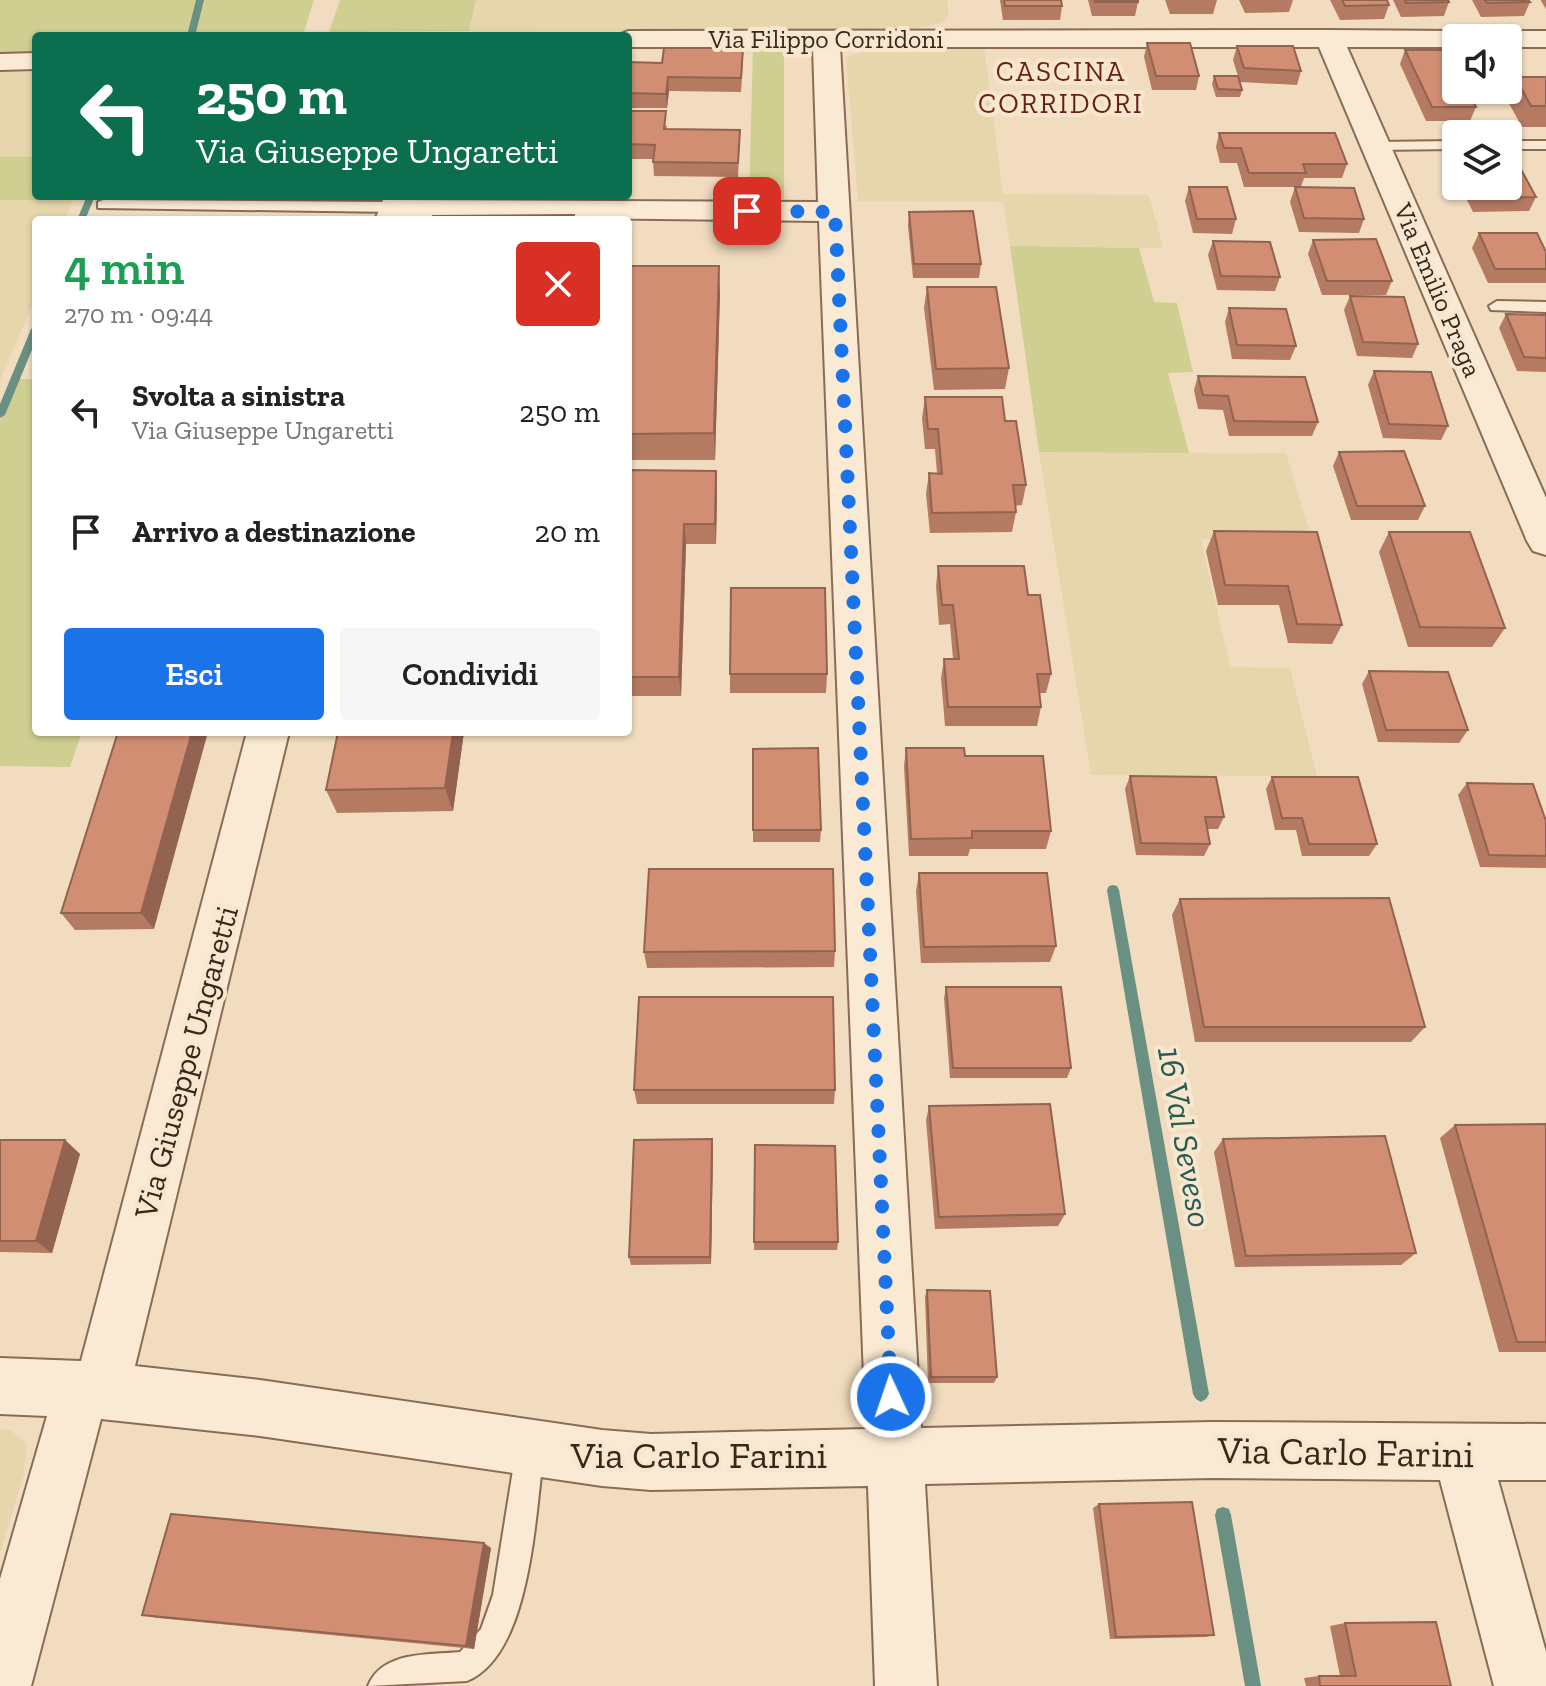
<!DOCTYPE html>
<html lang="it">
<head>
<meta charset="utf-8">
<style>
	:root { --surface:#fff; --page:#f6f6f6; --text:#222; --muted:#767676; --accent:#1a73e8 }
	body { margin:0; font-family:"Zilla Slab",serif; background:var(--page); color:var(--text); height:100vh; display:flex; flex-direction:column; font-size:30px; white-space:nowrap }
	* { box-sizing:border-box; margin:0 }
	p { font-size:26px; color:var(--muted) }
	.icon { flex:none; width:44px; height:44px; fill:none; stroke:currentColor; stroke-width:2; stroke-linecap:round; stroke-linejoin:round }
	.map { position:relative; flex:1; overflow:hidden }
	.side { position:absolute; left:32px; top:216px; width:600px; height:520px; display:flex; flex-direction:column; background:var(--surface); border-radius:8px; box-shadow:0 2px 6px #0004 }
	.side>* { flex:none }
	.banner { position:absolute; left:32px; top:32px; width:600px; height:168px; border-radius:8px; box-shadow:0 2px 6px #0004; background:#0b6e4f; color:#fff; overflow:hidden }
	.controls { position:absolute; left:1442px; top:24px; display:grid; gap:16px }
	.controls a { display:grid; place-items:center; width:80px; height:80px; border-radius:8px; background:var(--surface); box-shadow:0 2px 6px #0004; font-size:40px }
	.pin { position:absolute; display:grid; place-items:center; width:68px; height:68px; color:#fff; margin:-34px; border-radius:16px; box-shadow:0 4px 12px #0006 }
	.me { position:absolute; width:88px; margin:-44px; rotate:357deg; stroke-linejoin:round; filter:drop-shadow(0 0 6px #0008) }
	.turn { display:flex; align-items:center; gap:28px; height:168px; padding:0 32px; font-size:36px }
	.turn .icon { width:104px; height:104px; stroke-width:2.5 }
	.turn b { display:block; font-size:56px; line-height:68px }
	.round { display:grid; place-items:center; flex:none; width:84px; height:84px; border-radius:8px; background:var(--page) }
	.summary { display:flex; align-items:center; justify-content:space-between; height:136px; padding:0 32px }
	h1 { font-size:48px; font-weight:600; line-height:60px; color:#1e9e55 }
	.primary-button { display:flex; gap:16px; margin-top:auto; padding:16px 32px }
	.primary-button a { flex:1; height:92px; border-radius:8px; background:var(--accent); color:#fff; font-size:32px; font-weight:600; line-height:92px; text-align:center }
	.primary-button a+a { background:var(--page); color:var(--text) }
	ul { padding:0; list-style:none }
	li { display:flex; align-items:center; gap:24px; height:120px; padding:0 32px }
	li div { flex:1 }
	li b { display:block; font-size:30px }
	li em { font-style:normal }
	.map>svg:first-child { display:block }
	.farmland { fill:#e7d6ac }
	.green { fill:#cfcf92 }
	.lines { fill:none; stroke-linecap:round; stroke-linejoin:round }
	.stream { fill:#699082; fill-rule:evenodd }
	.lane-casing { stroke:#8a6b56; stroke-width:4 }
	.street-casing { stroke:#8a6b56; stroke-width:4 }
	.lane { fill:#fbead3; fill-rule:evenodd }
	.street { fill:#fbead3; fill-rule:evenodd }
	.wall { fill:#b47a62 }
	.shaded-wall { fill:#926350 }
	.building { fill:#d18e72; stroke:#926350; stroke-width:2 }
	.route { stroke:#1a73e8; stroke-width:14; stroke-dasharray:0 25.2 }
	.labels { text-anchor:middle; dominant-baseline:central; stroke-width:8; stroke-linejoin:round; paint-order:stroke }
	.far-street-label { font-size:26px; fill:#39261c; stroke:#f8e7cf }
	.far-neighbourhood-label { font-size:28px; letter-spacing:2px; fill:#681f18; stroke:#f8e7cf }
	.street-label { font-size:32px; fill:#39261c; stroke:#f8e7cf }
	.water-label { font-size:34px; font-style:italic; fill:#2a5a51; stroke:#f8e7cf }
	.near-street-label { font-size:38px; fill:#39261c; stroke:#f8e7cf }
</style>
</head>
<body>
<div class="map">
<svg width="1546" height="1686" viewBox="0 0 1546 1686">
	<rect width="100%" height="100%" fill="#f1dcbf"/>
	<path class="farmland" d="M 476,0 L 947,0 L 949,14 L 942,23 L 905,30 L 469,31 Z
		M 984,46 L 1003,194 L 1149,195 L 1163,248 L 1010,246 L 1003,202 L 858,201 L 846,58 L 873,47 Z
		M 36,67 L 36,157 L 0,157 L 0,69 Z
		M 0,200 L 73,200 L 65,220 L 36,220 L 36,297 L 0,380 Z
		M 1039,452 L 1286,453 L 1312,539 L 1201,539 L 1230,667 L 1290,668 L 1317,776 L 1091,775 Z
		M 0,1428 L 10,1430 L 27,1444 L 24,1474 L 0,1554 Z"/>
	<path class="green" d="M 0,0 L 314,0 L 304,32 L 36,36 L 36,54 L 0,55 Z
		M 340,0 L 476,0 L 469,31 L 329,32 Z
		M 753,49 L 784,49 L 784,199 L 749,198 Z
		M 0,157 L 36,157 L 36,196 L 75,196 L 73,200 L 0,200 Z
		M 1010,246 L 1139,248 L 1154,302 L 1177,303 L 1193,372 L 1168,373 L 1189,453 L 1039,452 Z
		M 17,379 L 36,379 L 36,732 L 82,732 L 70,767 L 0,766 L 0,420 Z"/>
	<g class="lines">
		<path class="stream" d="M 196,0 L 204,0 L 195,36 L 187,36 Z
			M 87,196 L 95,196 L 85,220 L 77,220 Z
			M 36,326 L 36,340 L 5,415 L 0,418 L 0,404 L 31,329 Z
			M 1113,885 L 1117,886 L 1119,890 L 1209,1394 L 1206,1399 L 1201,1402 L 1196,1399 L 1193,1394 L 1107,890 L 1109,886 Z
			M 1223,1507 L 1229,1509 L 1231,1515 L 1261,1686 L 1245,1686 L 1215,1515 L 1217,1509 Z"/>
		<g class="lane-casing">
			<path id="lane" d="M 1456,141 L 1456,149 L 1376,150 L 1369,146 L 1376,142 Z
				M 1508,141 L 1546,141 L 1546,149 L 1508,149 Z
				M 103,200 L 394,202 L 402,207 L 394,212 L 98,208 L 98,202 Z
				M 1497,301 L 1546,302 L 1546,312 L 1491,310 L 1489,306 Z
				M 530,1437 L 540,1441 L 544,1451 C 535,1512 532,1654 467,1681 L 368,1686 C 382,1651 428,1655 460,1652 L 481,1629 L 493,1595 L 516,1451 L 520,1441 Z"/>
		</g>
		<g class="street-casing">
			<path id="street" d="M 1329,30 L 1456,31 L 1469,38 L 1456,38 L 1456,47 L 1347,47 L 1546,498 L 1546,555 L 1533,551 L 1527,541 L 1319,47 L 840,47 L 921,1428 L 1212,1422 L 1546,1424 L 1546,1480 L 1498,1480 L 1546,1652 L 1546,1686 L 1494,1686 L 1440,1480 L 1212,1478 L 925,1484 L 937,1686 L 875,1686 L 868,1486 L 651,1490 L 602,1486 L 260,1436 L 101,1419 L 31,1686 L 0,1686 L 0,1579 L 47,1416 L 0,1414 L 0,1358 L 81,1361 L 247,732 L 289,732 L 135,1366 L 260,1380 L 602,1430 L 651,1434 L 866,1429 L 819,221 L 407,216 L 407,220 L 375,220 L 383,200 L 818,202 L 813,47 L 628,47 L 628,36 L 616,36 L 628,31 Z
				M 1508,31 L 1546,31 L 1546,47 L 1508,47 L 1508,38 L 1495,38 Z
				M 36,53 L 36,69 L 0,70 L 0,54 Z"/>
		</g>
		<use href="#lane" class="lane"/>
		<use href="#street" class="street"/>
	</g>
	<path class="wall" d="M 1000,0 L 1061,0 L 1062,6 L 1060,20 L 1003,20 Z
		M 1088,0 L 1138,0 L 1138,2 L 1135,16 L 1092,16 Z
		M 1165,0 L 1217,0 L 1213,14 L 1170,14 Z
		M 1239,0 L 1293,0 L 1289,12 L 1245,13 Z
		M 1330,0 L 1387,0 L 1389,5 L 1384,19 L 1340,20 Z
		M 1393,0 L 1448,0 L 1449,2 L 1444,16 L 1401,17 Z
		M 1472,0 L 1528,0 L 1530,2 L 1524,16 L 1481,17 Z
		M 1541,0 L 1546,0 L 1546,9 L 1541,1 Z
		M 1147,43 L 1199,76 L 1196,90 L 1152,90 L 1144,57 Z
		M 1237,46 L 1301,71 L 1297,85 L 1240,82 L 1242,90 L 1240,97 L 1216,97 L 1212,84 L 1214,76 L 1238,76 L 1233,60 Z
		M 1405,50 L 1476,107 L 1470,121 L 1426,121 L 1400,64 Z
		M 628,62 L 743,62 L 741,92 L 669,91 L 667,108 L 628,108 Z
		M 1515,77 L 1546,77 L 1546,127 L 1522,127 L 1506,98 Z
		M 628,111 L 667,126 L 666,129 L 740,130 L 738,177 L 654,176 L 653,159 L 628,159 Z
		M 1219,133 L 1347,164 L 1342,178 L 1304,178 L 1301,187 L 1244,187 L 1237,163 L 1220,163 L 1216,147 Z
		M 1460,186 L 1508,186 L 1536,197 L 1529,211 L 1473,212 Z
		M 1189,187 L 1236,219 L 1232,234 L 1193,233 L 1185,201 Z
		M 1295,187 L 1364,219 L 1359,233 L 1299,232 L 1290,202 Z
		M 909,212 L 981,264 L 979,278 L 913,278 L 908,226 Z
		M 1479,233 L 1546,252 L 1546,283 L 1488,283 L 1472,248 Z
		M 1313,240 L 1392,281 L 1386,295 L 1322,295 L 1308,254 Z
		M 1213,241 L 1280,277 L 1275,291 L 1217,290 L 1208,255 Z
		M 628,266 L 720,293 L 715,460 L 628,460 Z
		M 927,287 L 1009,368 L 1005,389 L 934,390 L 924,308 Z
		M 1350,296 L 1418,344 L 1412,358 L 1357,356 L 1344,310 Z
		M 1229,308 L 1296,346 L 1290,360 L 1232,359 L 1225,322 Z
		M 1506,314 L 1546,315 L 1546,372 L 1517,371 L 1499,328 Z
		M 1374,371 L 1448,426 L 1441,440 L 1383,438 L 1368,385 Z
		M 1198,376 L 1318,422 L 1312,436 L 1229,436 L 1223,410 L 1198,409 L 1194,390 Z
		M 925,397 L 1005,421 L 1026,485 L 1022,505 L 1015,506 L 1016,512 L 1012,532 L 930,533 L 926,494 L 929,473 L 937,473 L 935,449 L 925,449 L 922,418 Z
		M 1339,452 L 1425,506 L 1418,520 L 1351,520 L 1333,466 Z
		M 628,470 L 716,471 L 717,491 L 716,544 L 686,544 L 681,696 L 628,696 Z
		M 1214,531 L 1342,625 L 1332,644 L 1288,643 L 1279,605 L 1218,605 L 1206,551 Z
		M 1389,532 L 1505,628 L 1492,647 L 1408,647 L 1379,552 Z
		M 938,566 L 1028,595 L 1051,674 L 1046,693 L 1039,693 L 1041,707 L 1037,726 L 945,726 L 941,678 L 944,659 L 953,659 L 950,624 L 939,625 L 936,586 Z
		M 1369,671 L 1468,730 L 1459,743 L 1378,742 L 1362,684 Z
		M 730,674 L 827,674 L 826,693 L 730,693 Z
		M 118,732 L 154,929 L 75,930 L 61,913 Z
		M 338,732 L 464,732 L 453,811 L 337,813 L 326,790 Z
		M 906,748 L 965,756 L 1051,831 L 1046,849 L 970,849 L 968,856 L 909,856 L 904,766 Z
		M 753,749 L 821,830 L 820,842 L 753,842 Z
		M 1130,776 L 1224,817 L 1218,829 L 1207,829 L 1210,844 L 1204,856 L 1136,855 L 1125,789 Z
		M 1272,777 L 1377,844 L 1369,856 L 1302,856 L 1296,830 L 1275,830 L 1266,789 Z
		M 1467,783 L 1546,821 L 1546,868 L 1480,867 L 1458,795 Z
		M 919,873 L 1056,946 L 1050,962 L 921,963 L 916,891 Z
		M 1180,899 L 1425,1027 L 1411,1042 L 1195,1042 L 1172,915 Z
		M 835,951 L 834,967 L 647,968 L 644,952 Z
		M 946,987 L 1071,1068 L 1067,1078 L 950,1078 L 944,998 Z
		M 634,1090 L 835,1090 L 834,1104 L 637,1104 Z
		M 929,1106 L 1065,1214 L 1058,1226 L 935,1229 L 926,1120 Z
		M 1546,1124 L 1546,1352 L 1499,1352 L 1440,1138 L 1455,1125 Z
		M 1223,1139 L 1416,1253 L 1401,1265 L 1235,1267 L 1214,1152 Z
		M 0,1140 L 65,1140 L 80,1154 L 52,1253 L 0,1252 Z
		M 755,1145 L 838,1242 L 837,1250 L 754,1250 Z
		M 713,1148 L 711,1264 L 631,1265 L 629,1257 Z
		M 927,1290 L 997,1377 L 994,1383 L 928,1383 L 925,1297 Z
		M 1099,1504 L 1214,1635 L 1206,1637 L 1110,1639 L 1093,1508 Z
		M 491,1548 L 474,1649 L 158,1618 L 142,1615 Z
		M 1345,1623 L 1451,1686 L 1306,1686 L 1304,1678 L 1319,1676 L 1340,1676 L 1330,1626 Z"/>
	<path class="shaded-wall" d="M 668,77 L 669,91 L 667,108 L 666,94 Z
		M 719,266 L 720,293 L 715,460 L 714,433 Z
		M 716,471 L 717,491 L 716,544 L 715,524 Z
		M 684,524 L 686,544 L 681,696 L 679,677 Z
		M 192,732 L 208,732 L 154,929 L 141,913 Z
		M 453,732 L 464,732 L 453,811 L 445,788 Z
		M 712,1139 L 713,1148 L 711,1264 L 710,1257 Z
		M 65,1140 L 80,1154 L 52,1253 L 36,1241 Z
		M 484,1543 L 491,1548 L 474,1649 L 466,1646 Z"/>
	<path class="building" d="M 1004,0 L 1061,0 L 1062,6 L 1005,6 Z
		M 1094,0 L 1138,0 L 1138,2 L 1095,2 Z
		M 1342,0 L 1387,0 L 1389,5 L 1345,6 Z
		M 1405,0 L 1448,0 L 1449,2 L 1406,3 Z
		M 1485,0 L 1528,0 L 1530,2 L 1487,3 Z
		M 1147,43 L 1190,43 L 1199,76 L 1156,76 Z
		M 1237,46 L 1293,46 L 1301,71 L 1244,68 Z
		M 664,48 L 743,48 L 741,78 L 668,77 L 666,94 L 628,93 L 628,62 L 662,63 Z
		M 1405,50 L 1448,50 L 1456,66 L 1456,90 L 1468,90 L 1476,107 L 1432,107 Z
		M 1214,76 L 1238,76 L 1242,90 L 1218,89 Z
		M 1515,77 L 1546,77 L 1546,106 L 1531,106 Z
		M 628,111 L 666,111 L 664,129 L 740,130 L 738,163 L 653,162 L 655,145 L 628,144 Z
		M 1219,133 L 1335,133 L 1347,164 L 1303,164 L 1306,173 L 1249,173 L 1241,148 L 1224,148 Z
		M 1508,162 L 1517,162 L 1536,197 L 1479,198 L 1473,186 L 1508,186 Z
		M 1189,187 L 1227,187 L 1236,219 L 1197,219 Z
		M 1295,187 L 1354,188 L 1364,219 L 1304,218 Z
		M 973,211 L 981,264 L 914,264 L 909,212 Z
		M 574,215 L 573,220 L 432,220 L 433,216 Z
		M 1479,233 L 1537,233 L 1546,252 L 1546,269 L 1495,269 Z
		M 1376,239 L 1392,281 L 1327,281 L 1313,240 Z
		M 1213,241 L 1270,242 L 1280,277 L 1221,276 Z
		M 628,266 L 719,266 L 714,433 L 628,434 Z
		M 927,287 L 996,287 L 1009,368 L 936,369 Z
		M 1350,296 L 1404,297 L 1418,344 L 1363,342 Z
		M 1229,308 L 1286,309 L 1296,346 L 1237,345 Z
		M 1506,314 L 1546,315 L 1546,358 L 1524,357 Z
		M 1374,371 L 1431,372 L 1448,426 L 1389,424 Z
		M 1198,376 L 1305,377 L 1318,422 L 1234,421 L 1228,396 L 1203,395 Z
		M 925,397 L 1002,397 L 1005,421 L 1016,421 L 1026,485 L 1013,485 L 1016,512 L 932,513 L 929,473 L 942,474 L 938,429 L 928,429 Z
		M 1404,451 L 1425,506 L 1357,506 L 1339,452 Z
		M 628,470 L 716,471 L 715,524 L 684,524 L 679,677 L 628,677 Z
		M 1214,531 L 1317,532 L 1342,625 L 1297,624 L 1288,586 L 1225,585 Z
		M 1389,532 L 1470,532 L 1505,628 L 1420,627 Z
		M 938,566 L 1024,566 L 1028,595 L 1040,595 L 1051,674 L 1037,674 L 1041,707 L 948,707 L 944,659 L 959,659 L 953,605 L 942,605 Z
		M 731,588 L 825,588 L 827,674 L 730,674 Z
		M 1369,671 L 1448,672 L 1468,730 L 1386,730 Z
		M 118,732 L 192,732 L 141,913 L 61,913 Z
		M 338,732 L 453,732 L 445,788 L 326,790 Z
		M 818,748 L 821,830 L 753,830 L 753,749 Z
		M 906,748 L 964,748 L 965,756 L 1043,756 L 1051,831 L 972,831 L 972,838 L 911,839 Z
		M 1130,776 L 1216,777 L 1224,817 L 1205,817 L 1210,844 L 1141,843 Z
		M 1272,777 L 1358,777 L 1377,844 L 1309,844 L 1302,818 L 1282,818 Z
		M 1467,783 L 1533,784 L 1546,821 L 1546,856 L 1489,855 Z
		M 649,869 L 833,869 L 835,951 L 644,952 Z
		M 919,873 L 1047,873 L 1056,946 L 924,947 Z
		M 1389,898 L 1425,1027 L 1204,1027 L 1180,899 Z
		M 946,987 L 1061,987 L 1071,1068 L 953,1068 Z
		M 639,997 L 833,997 L 835,1090 L 634,1090 Z
		M 1050,1104 L 1065,1214 L 939,1217 L 929,1106 Z
		M 1546,1124 L 1546,1342 L 1517,1342 L 1455,1125 Z
		M 1385,1136 L 1416,1253 L 1246,1256 L 1223,1139 Z
		M 712,1139 L 710,1257 L 629,1257 L 634,1140 Z
		M 0,1140 L 65,1140 L 36,1241 L 0,1241 Z
		M 755,1145 L 835,1146 L 838,1242 L 754,1242 Z
		M 927,1290 L 990,1291 L 997,1377 L 931,1377 Z
		M 1192,1502 L 1214,1635 L 1116,1637 L 1099,1504 Z
		M 171,1514 L 484,1543 L 466,1646 L 142,1615 Z
		M 1436,1622 L 1451,1686 L 1320,1686 L 1319,1676 L 1356,1676 L 1345,1623 Z"/>
	<g class="lines">
		<path class="route" d="M 747,211 L 835,212 L 891,1397"/>
	</g>
	<g class="labels">
		<g class="far-street-label">
			<text x="826" y="39">Via Filippo Corridoni</text>
			<text transform="translate(1438 290) rotate(67)">Via Emilio Praga</text>
		</g>
		<g class="far-neighbourhood-label">
			<text x="1061" y="71">CASCINA<tspan x="1061" dy="32">CORRIDORI</tspan></text>
		</g>
		<g class="street-label">
			<text transform="translate(186 1062) rotate(-75)">Via Giuseppe Ungaretti</text>
		</g>
		<g class="water-label">
			<text transform="translate(1185 1137) rotate(80)">16 Val Seveso</text>
		</g>
		<g class="near-street-label">
			<text transform="translate(1346 1452) rotate(1)">Via Carlo Farini</text>
			<text x="699" y="1455">Via Carlo Farini</text>
		</g>
	</g>
</svg>
<div class="controls">
<a><svg class="icon" aria-label="sound" viewBox="0 0 24 24"><path d="M4 9h4l5-4v14l-5-4H4zM17 9q2 3 0 6"/></svg></a>
<a><svg class="icon" aria-label="layers" viewBox="0 0 24 24"><path d="M12 4l9 5-9 5-9-5zM3 14l9 5 9-5"/></svg></a>
</div>
<div class="pin" style="left:747px;top:211px;background:#d93025"><svg class="icon" aria-label="arrive" viewBox="0 0 24 24"><path d="M6 21V4h12l-3 4 3 4H6"/></svg></div>
<svg class="me" style="left:891px;top:1397px" viewBox="-20 -20 40 40"><circle r="17" fill="#1a73e8" stroke="#fff" stroke-width="3"/><path d="M0-11L8 9 0 5-8 9z" fill="#fff"/></svg>
<div class="banner">
<div class="turn"><svg class="icon" aria-label="left" viewBox="0 0 24 24"><path d="M17 20v-9H6M10 6l-5 5 5 5"/></svg><div><b>250 m</b>Via Giuseppe Ungaretti</div></div>
</div>
<section class="side">
<div class="summary"><div><h1>4 min</h1><p>270 m · 09:44</p></div><a class="round" style="background:#d93025;color:#fff"><svg class="icon" aria-label="close" viewBox="0 0 24 24"><path d="M6 6l12 12M18 6L6 18"/></svg></a></div>
<ul>
<li><svg class="icon" aria-label="left" viewBox="0 0 24 24"><path d="M17 20v-9H6M10 6l-5 5 5 5"/></svg><div><b>Svolta a sinistra</b><p>Via Giuseppe Ungaretti</p></div><em>250 m</em></li>
<li><svg class="icon" aria-label="arrive" viewBox="0 0 24 24"><path d="M6 21V4h12l-3 4 3 4H6"/></svg><div><b>Arrivo a destinazione</b></div><em>20 m</em></li>
</ul>
<div class="primary-button"><a>Esci</a><a>Condividi</a></div>
</section>
</div>
</body>
</html>
